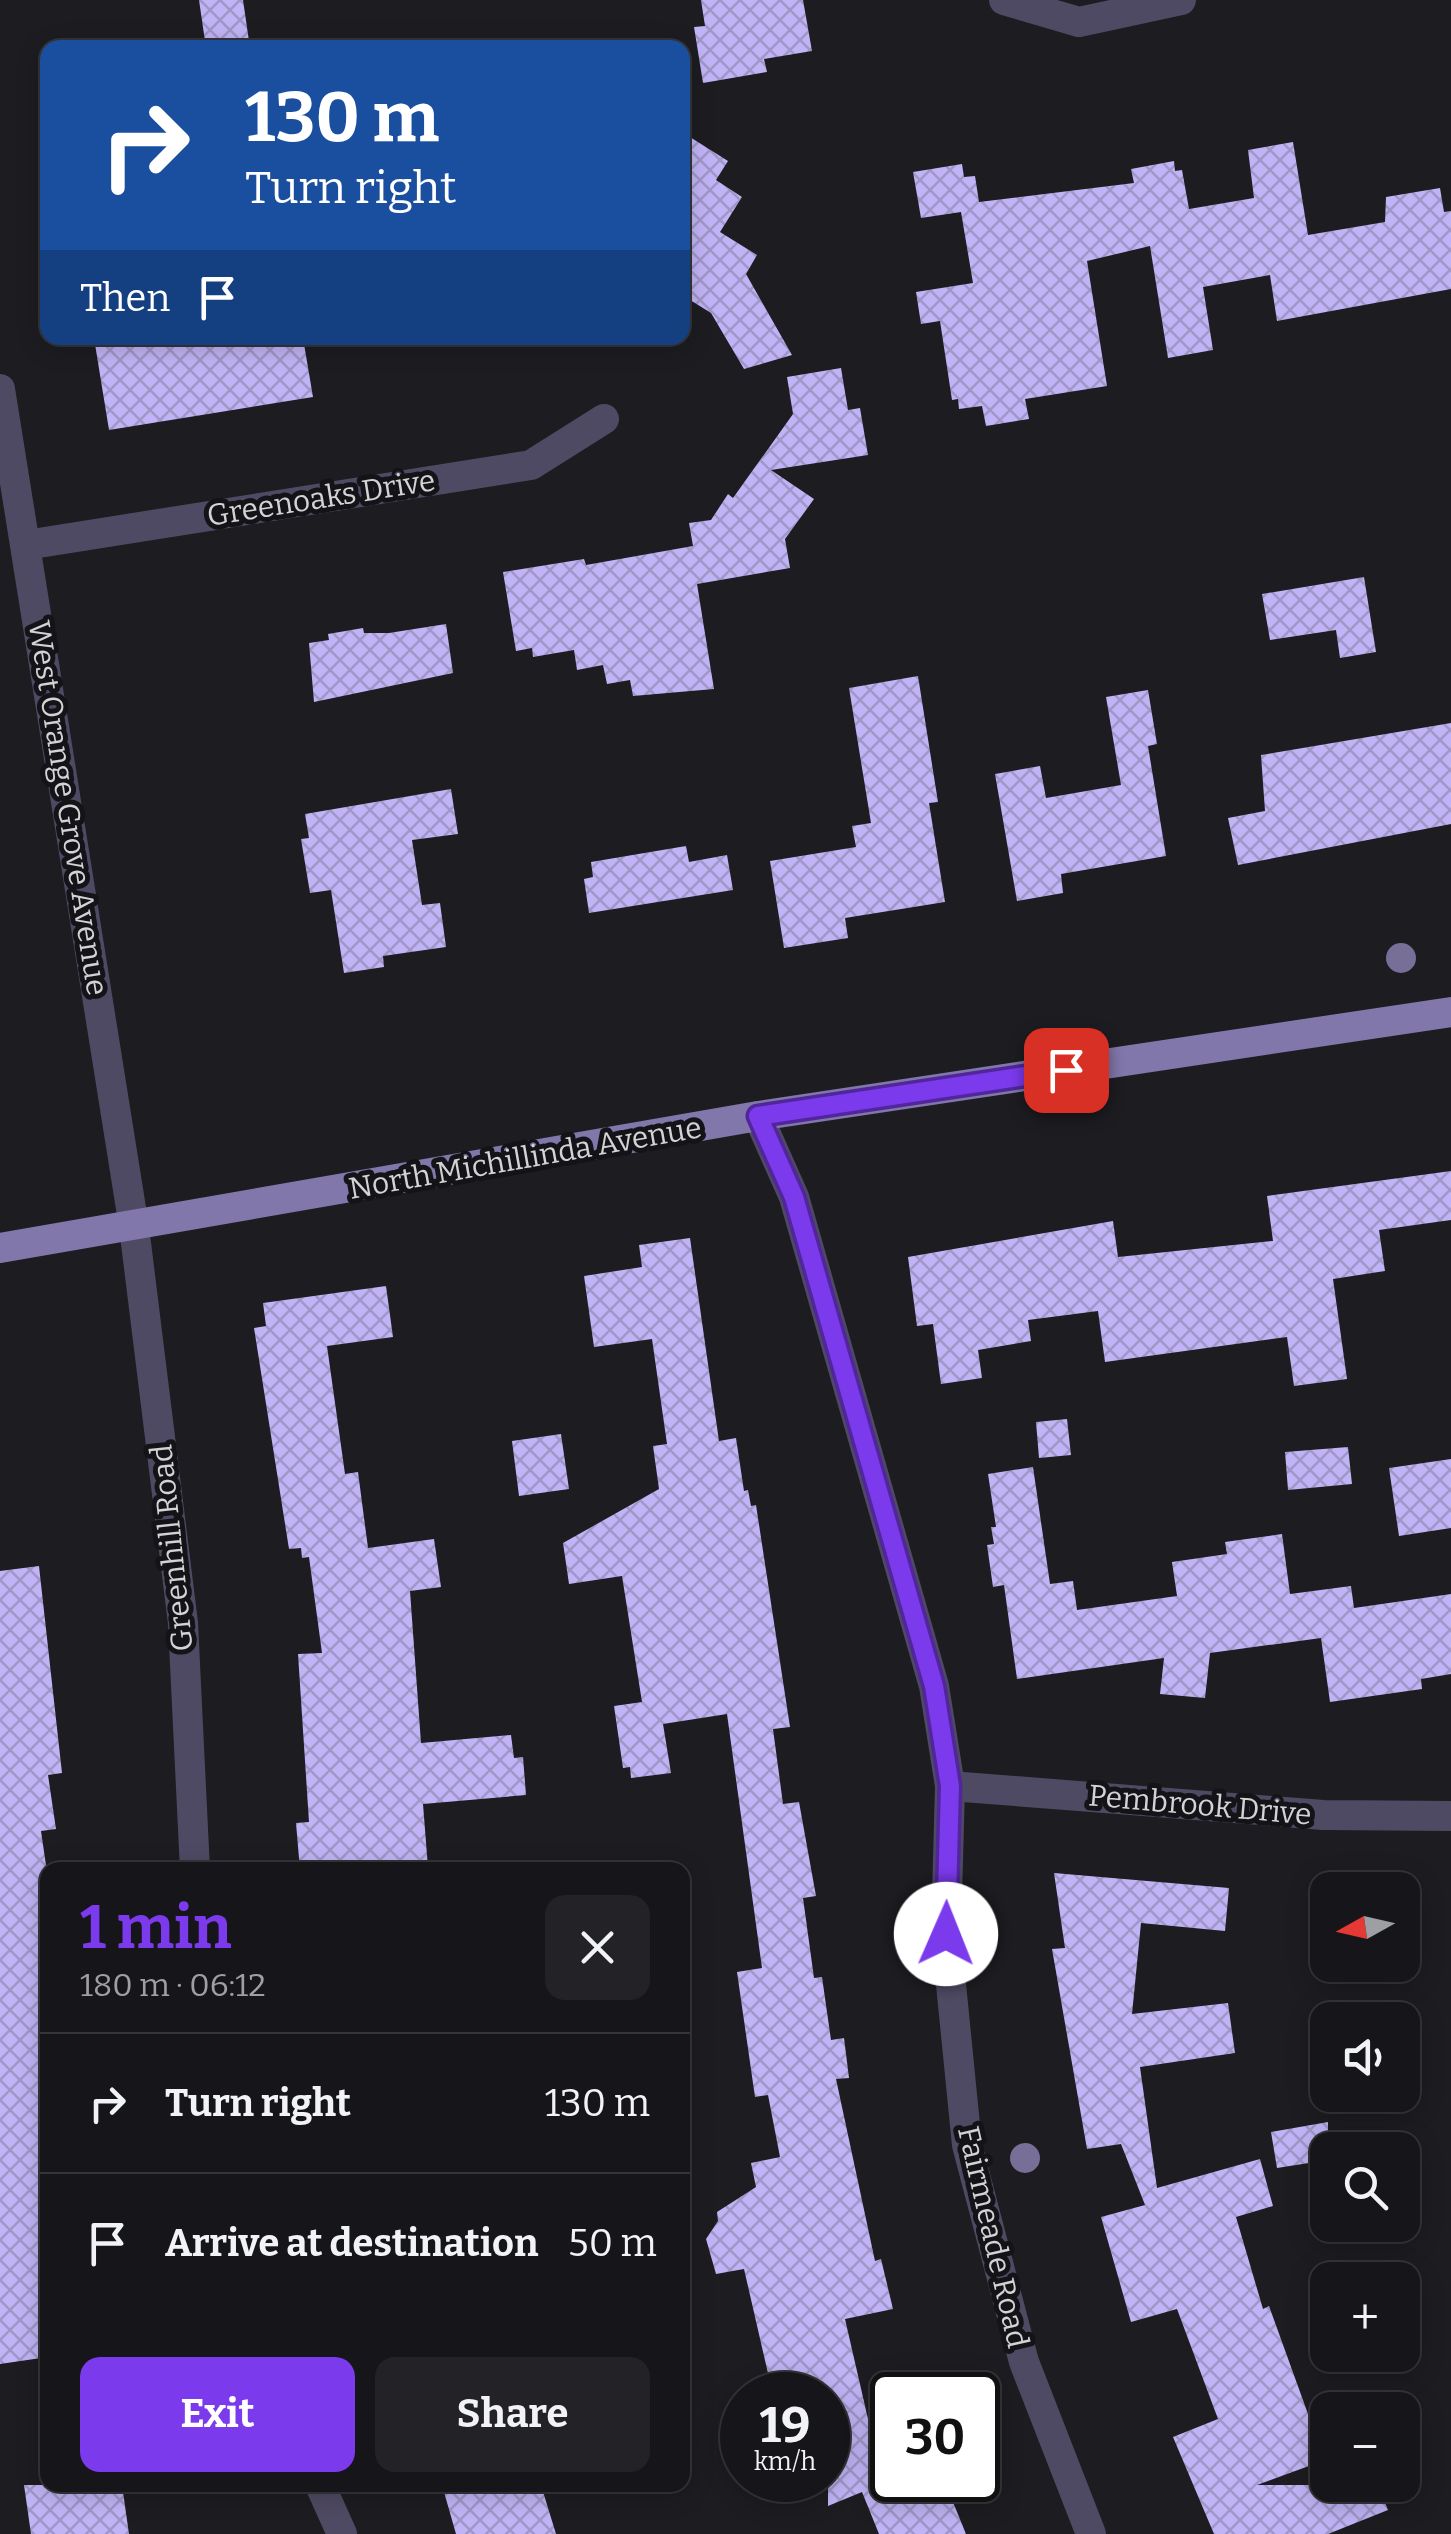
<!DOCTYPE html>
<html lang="en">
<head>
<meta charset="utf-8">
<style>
	:root { --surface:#161519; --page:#232226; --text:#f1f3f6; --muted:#9e9fa2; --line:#353438; --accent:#7c3aed }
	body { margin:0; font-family:Bitter,serif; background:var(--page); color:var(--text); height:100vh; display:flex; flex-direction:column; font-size:38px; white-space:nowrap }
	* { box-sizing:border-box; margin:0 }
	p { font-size:32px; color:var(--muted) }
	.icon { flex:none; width:55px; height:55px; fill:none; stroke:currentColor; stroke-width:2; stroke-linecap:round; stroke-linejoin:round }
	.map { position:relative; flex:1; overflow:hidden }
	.sheet { position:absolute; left:40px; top:1862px; width:650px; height:630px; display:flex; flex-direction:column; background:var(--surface); border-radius:20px; box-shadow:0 5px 25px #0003,0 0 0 2px var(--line) }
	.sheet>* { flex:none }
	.hud { position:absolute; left:40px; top:40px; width:650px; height:305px; border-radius:20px; box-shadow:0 5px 25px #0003,0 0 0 2px var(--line); background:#1a4fa0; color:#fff; overflow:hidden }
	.needle { width:65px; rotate:262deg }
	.tools { position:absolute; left:1310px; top:1872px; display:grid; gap:20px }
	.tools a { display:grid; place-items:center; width:110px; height:110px; border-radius:20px; background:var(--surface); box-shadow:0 5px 25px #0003,0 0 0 2px var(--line); font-size:50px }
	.speed { position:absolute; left:720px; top:2372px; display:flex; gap:20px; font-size:50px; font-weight:700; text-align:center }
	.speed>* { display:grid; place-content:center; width:130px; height:130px; border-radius:50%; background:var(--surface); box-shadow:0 5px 25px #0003,0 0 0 2px var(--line); line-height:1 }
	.speed small { font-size:25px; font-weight:400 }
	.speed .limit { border:5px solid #111; border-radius:15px; background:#fff; color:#111 }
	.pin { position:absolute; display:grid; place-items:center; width:85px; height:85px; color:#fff; margin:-42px; border-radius:20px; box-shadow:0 5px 15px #0006 }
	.me { position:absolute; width:110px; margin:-55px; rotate:1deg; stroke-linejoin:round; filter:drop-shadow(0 0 8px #0008) }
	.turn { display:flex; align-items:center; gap:35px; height:210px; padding:0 40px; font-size:45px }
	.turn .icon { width:130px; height:130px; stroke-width:2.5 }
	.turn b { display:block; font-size:70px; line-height:85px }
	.then { display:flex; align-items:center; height:95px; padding:0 40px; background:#0003; gap:20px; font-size:38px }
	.round { display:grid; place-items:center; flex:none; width:105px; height:105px; border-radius:20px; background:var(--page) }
	.headline { display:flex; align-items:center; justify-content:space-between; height:170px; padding:0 40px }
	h1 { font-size:60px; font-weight:700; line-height:75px; color:var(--accent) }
	.primary-button { display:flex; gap:20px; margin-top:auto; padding:20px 40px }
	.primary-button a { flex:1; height:115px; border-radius:20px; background:var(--accent); color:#fff; font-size:40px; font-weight:700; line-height:115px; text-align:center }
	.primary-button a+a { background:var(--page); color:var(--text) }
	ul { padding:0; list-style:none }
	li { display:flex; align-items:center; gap:30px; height:140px; padding:0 40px; border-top:2px solid var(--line) }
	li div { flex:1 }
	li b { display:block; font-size:38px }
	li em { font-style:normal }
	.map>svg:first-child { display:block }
	.building { fill:url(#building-cross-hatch) }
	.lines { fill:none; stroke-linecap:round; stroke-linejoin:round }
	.minor { stroke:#4f4a63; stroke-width:30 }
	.major { stroke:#8177ab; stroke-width:30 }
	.tree { fill:#776f98 }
	.route-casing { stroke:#51269a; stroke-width:25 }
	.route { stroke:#7c3aed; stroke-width:18 }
	.labels { text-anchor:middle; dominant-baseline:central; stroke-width:10; stroke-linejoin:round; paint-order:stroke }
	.street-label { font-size:30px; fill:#d3d3d6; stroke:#141318 }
</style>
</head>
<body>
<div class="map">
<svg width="1451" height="2534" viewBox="0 0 1451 2534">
	<defs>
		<pattern id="building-cross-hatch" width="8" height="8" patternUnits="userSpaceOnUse" patternTransform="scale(2.5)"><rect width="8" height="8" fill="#c1b4f6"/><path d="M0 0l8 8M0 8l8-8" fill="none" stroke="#a097c8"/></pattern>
	</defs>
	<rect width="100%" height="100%" fill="#1d1c21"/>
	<path class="building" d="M 199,0 L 243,0 L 250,48 L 206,48 Z
		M 701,0 L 803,0 L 812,51 L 764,59 L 767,72 L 703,83 L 694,27 L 705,26 Z
		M 682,132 L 728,161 L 716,180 L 742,197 L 720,232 L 757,255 L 746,274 L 792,355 L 744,369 L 711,313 L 682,295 Z
		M 1293,142 L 1308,235 L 1385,222 L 1386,197 L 1440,188 L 1444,212 L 1451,211 L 1451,289 L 1277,321 L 1270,275 L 1203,287 L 1213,350 L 1168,358 L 1150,246 L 1087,261 L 1107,386 L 1025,399 L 1029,419 L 986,426 L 982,406 L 959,409 L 958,399 L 952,400 L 940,321 L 921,324 L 916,292 L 973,283 L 961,212 L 921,218 L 913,172 L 962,164 L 964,177 L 975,176 L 979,202 L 1134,183 L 1131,169 L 1174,161 L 1175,171 L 1182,170 L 1189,209 L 1254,198 L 1248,150 Z
		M 94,338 L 303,338 L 313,397 L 109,430 Z
		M 841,368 L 848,410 L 860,408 L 868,455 L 771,470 L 814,499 L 785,539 L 790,568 L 697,584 L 714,689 L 633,696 L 630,680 L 607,684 L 603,665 L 577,670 L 574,650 L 533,657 L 532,648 L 516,651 L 503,572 L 584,559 L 586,565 L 693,546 L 689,523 L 711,520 L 728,494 L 733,498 L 793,414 L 787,377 Z
		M 1364,577 L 1376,652 L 1340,658 L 1336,630 L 1270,640 L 1262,594 Z
		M 446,624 L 453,673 L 314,702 L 309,643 L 329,640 L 328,634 L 363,628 L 364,633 L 389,633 Z
		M 918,676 L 938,802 L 929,803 L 945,902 L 845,918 L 848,938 L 784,948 L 770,861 L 856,847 L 852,826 L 871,823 L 849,688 Z
		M 1148,690 L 1157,744 L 1148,746 L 1166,856 L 1061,874 L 1063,893 L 1017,901 L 995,774 L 1040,766 L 1046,798 L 1121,785 L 1106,697 Z
		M 1451,723 L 1451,824 L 1238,865 L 1228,818 L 1265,811 L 1261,755 Z
		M 451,789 L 458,834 L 412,840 L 422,905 L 440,903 L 446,947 L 383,956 L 384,967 L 344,973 L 331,890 L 310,893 L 301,839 L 309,838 L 305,814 Z
		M 686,846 L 689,862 L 727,855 L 733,890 L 589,913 L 584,879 L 593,877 L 591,862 Z
		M 1451,1171 L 1451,1220 L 1379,1230 L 1385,1271 L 1333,1279 L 1347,1379 L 1294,1386 L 1287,1337 L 1105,1362 L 1098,1311 L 1028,1320 L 1031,1341 L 978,1350 L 982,1378 L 941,1384 L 933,1324 L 917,1326 L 908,1257 L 1113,1221 L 1118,1257 L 1273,1241 L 1267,1196 Z
		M 690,1238 L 719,1441 L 736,1438 L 744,1491 L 748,1490 L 751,1506 L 756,1505 L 790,1727 L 773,1729 L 783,1804 L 799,1802 L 816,1896 L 803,1898 L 814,1978 L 822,1977 L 831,2040 L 844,2038 L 849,2078 L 836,2079 L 875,2261 L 881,2259 L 893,2309 L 845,2319 L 874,2445 L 892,2438 L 892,2480 L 944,2480 L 966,2534 L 879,2534 L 862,2492 L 828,2506 L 828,2395 L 773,2395 L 744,2269 L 716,2274 L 706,2239 L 718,2221 L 717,2212 L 756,2187 L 751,2163 L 780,2157 L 768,2095 L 755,2097 L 737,1972 L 762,1968 L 727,1714 L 663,1724 L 671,1773 L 631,1778 L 630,1767 L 623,1768 L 614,1706 L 642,1702 L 622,1576 L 569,1584 L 563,1543 L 659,1489 L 653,1446 L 667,1444 L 652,1339 L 594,1347 L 584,1276 L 642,1267 L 639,1245 Z
		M 386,1286 L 393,1337 L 327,1346 L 345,1474 L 358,1472 L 368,1548 L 434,1539 L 441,1587 L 410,1591 L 421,1743 L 511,1735 L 514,1758 L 523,1757 L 526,1795 L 423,1804 L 428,1868 L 300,1870 L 296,1823 L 309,1822 L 298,1654 L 322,1653 L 309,1557 L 302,1558 L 301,1548 L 289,1549 L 254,1328 L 266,1326 L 263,1303 Z
		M 1067,1419 L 1071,1455 L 1039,1458 L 1036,1422 Z
		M 561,1434 L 569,1489 L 519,1496 L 512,1441 Z
		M 1348,1447 L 1352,1484 L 1288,1490 L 1285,1452 Z
		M 1451,1459 L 1451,1528 L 1399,1536 L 1389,1468 Z
		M 1033,1467 L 1050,1584 L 1073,1581 L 1077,1610 L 1177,1596 L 1172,1562 L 1227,1554 L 1225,1542 L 1282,1534 L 1290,1594 L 1351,1586 L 1354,1608 L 1451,1594 L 1451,1674 L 1421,1679 L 1422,1689 L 1330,1702 L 1321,1638 L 1210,1653 L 1205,1698 L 1160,1694 L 1164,1658 L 1017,1679 L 1004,1585 L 993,1587 L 987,1545 L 994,1544 L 991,1527 L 996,1527 L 988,1474 Z
		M 39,1566 L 62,1773 L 48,1775 L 56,1829 L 41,1831 L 48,1879 L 48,2357 L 0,2364 L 0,1571 Z
		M 1054,1873 L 1229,1888 L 1225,1931 L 1141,1923 L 1132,2014 L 1228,2003 L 1235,2053 L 1140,2067 L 1157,2188 L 1260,2159 L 1273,2206 L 1236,2217 L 1263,2309 L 1269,2306 L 1308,2414 L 1328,2407 L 1328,2459 L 1257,2485 L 1378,2485 L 1388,2510 L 1328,2534 L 1214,2534 L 1173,2437 L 1218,2419 L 1177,2309 L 1131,2322 L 1101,2217 L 1145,2205 L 1121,2144 L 1087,2149 L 1052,1949 L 1065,1948 Z
		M 1328,2122 L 1328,2160 L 1277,2168 L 1271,2132 Z
		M 24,2485 L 122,2485 L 129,2534 L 31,2534 Z
		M 442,2485 L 541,2485 L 556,2534 L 456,2534 Z"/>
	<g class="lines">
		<path class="minor" d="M 1004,0 L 1079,22 L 1181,0
			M 0,389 L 134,1227 L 183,1623 L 195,1870
			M 26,545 L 531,465 L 604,419
			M 758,1116 L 794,1197 L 934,1686 L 950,1786 L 946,1934 L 967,2145 L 1024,2362 L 1091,2534
			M 950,1786 L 1323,1815 L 1451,1816
			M 320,2485 L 342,2534"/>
		<path class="major" d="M 0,1248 L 758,1116 L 1451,1012"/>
	</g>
	<g class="tree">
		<circle cx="1401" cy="958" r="15"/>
		<circle cx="1025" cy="2158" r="15"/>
	</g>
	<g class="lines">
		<g class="route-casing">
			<path id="route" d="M 946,1934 L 950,1786 L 934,1686 L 794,1197 L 758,1116 L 1066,1070"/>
		</g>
		<use href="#route" class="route"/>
	</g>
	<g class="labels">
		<g class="street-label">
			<text transform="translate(321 498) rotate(-9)">Greenoaks Drive</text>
			<text transform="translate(68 808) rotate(81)">West Orange Grove Avenue</text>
			<text transform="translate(525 1158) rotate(-10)">North Michillinda Avenue</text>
			<text transform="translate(172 1548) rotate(-96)">Greenhill Road</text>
			<text transform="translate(1200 1805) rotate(5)">Pembrook Drive</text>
			<text transform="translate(993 2237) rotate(77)">Fairmeade Road</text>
		</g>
	</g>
</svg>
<div class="tools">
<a><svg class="needle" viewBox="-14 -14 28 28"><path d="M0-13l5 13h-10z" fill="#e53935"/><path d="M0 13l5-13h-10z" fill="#9e9fa2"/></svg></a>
<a><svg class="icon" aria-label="sound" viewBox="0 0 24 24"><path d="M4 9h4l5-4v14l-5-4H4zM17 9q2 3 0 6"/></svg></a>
<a><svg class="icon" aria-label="search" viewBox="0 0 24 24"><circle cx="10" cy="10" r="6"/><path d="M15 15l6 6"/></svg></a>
<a>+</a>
<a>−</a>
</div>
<div class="speed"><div>19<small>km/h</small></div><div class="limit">30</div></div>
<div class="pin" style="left:1066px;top:1070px;background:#d93025"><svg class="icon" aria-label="arrive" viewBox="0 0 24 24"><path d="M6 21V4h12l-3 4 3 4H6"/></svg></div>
<svg class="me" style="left:946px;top:1934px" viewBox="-20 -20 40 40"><circle r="19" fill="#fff"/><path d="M0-13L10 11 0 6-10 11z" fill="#7c3aed"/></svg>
<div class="hud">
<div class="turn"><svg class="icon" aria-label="right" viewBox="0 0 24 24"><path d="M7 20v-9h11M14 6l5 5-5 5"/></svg><div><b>130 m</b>Turn right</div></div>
<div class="then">Then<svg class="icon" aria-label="arrive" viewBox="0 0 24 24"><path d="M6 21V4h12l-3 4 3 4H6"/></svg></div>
</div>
<section class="sheet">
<div class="headline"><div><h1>1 min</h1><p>180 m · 06:12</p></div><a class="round"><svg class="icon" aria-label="close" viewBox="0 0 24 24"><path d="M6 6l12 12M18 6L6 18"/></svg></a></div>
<ul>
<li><svg class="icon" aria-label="right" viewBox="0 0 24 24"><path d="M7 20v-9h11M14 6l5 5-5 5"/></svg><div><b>Turn right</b></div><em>130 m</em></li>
<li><svg class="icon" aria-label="arrive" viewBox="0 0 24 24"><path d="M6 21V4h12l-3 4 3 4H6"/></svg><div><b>Arrive at destination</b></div><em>50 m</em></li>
</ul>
<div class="primary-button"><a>Exit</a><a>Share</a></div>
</section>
</div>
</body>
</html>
